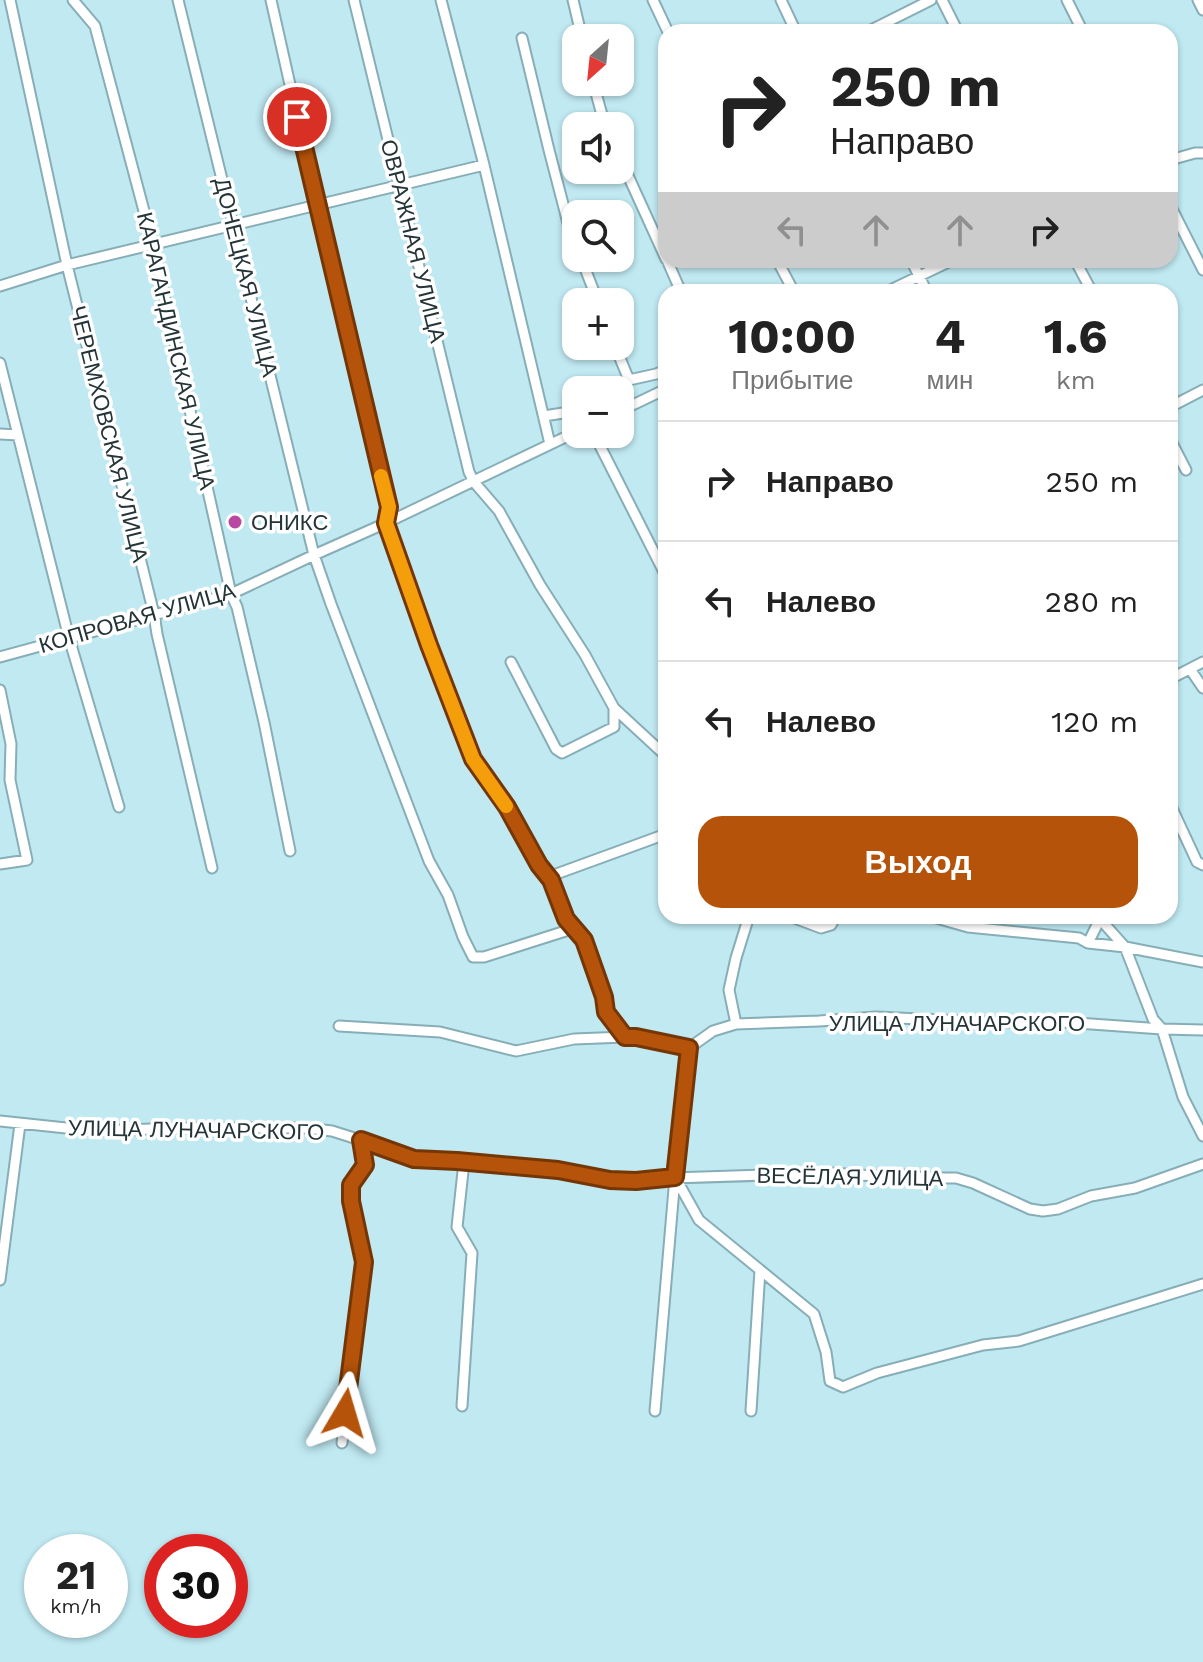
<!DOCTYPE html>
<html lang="ru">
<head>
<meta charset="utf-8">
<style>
	:root { --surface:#fff; --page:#f6f6f6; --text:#222; --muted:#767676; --line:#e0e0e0; --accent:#b45309 }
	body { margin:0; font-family:"Work Sans",sans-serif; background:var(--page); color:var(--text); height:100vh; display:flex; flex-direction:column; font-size:30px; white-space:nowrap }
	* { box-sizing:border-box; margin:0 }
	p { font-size:26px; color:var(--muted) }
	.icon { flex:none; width:44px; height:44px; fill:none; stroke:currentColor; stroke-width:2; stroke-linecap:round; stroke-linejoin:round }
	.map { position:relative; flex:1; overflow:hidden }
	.sheet { position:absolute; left:658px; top:284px; width:520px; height:640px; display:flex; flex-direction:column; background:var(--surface); border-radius:24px; box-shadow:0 2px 6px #0004 }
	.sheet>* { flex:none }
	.hud { position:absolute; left:658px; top:24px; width:520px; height:244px; border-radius:24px; box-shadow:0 2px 6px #0004; background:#fff; color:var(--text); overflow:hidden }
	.needle { width:52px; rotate:207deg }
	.tools { position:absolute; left:562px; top:24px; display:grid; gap:16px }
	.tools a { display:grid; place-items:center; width:72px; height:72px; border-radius:16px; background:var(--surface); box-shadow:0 2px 6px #0004; font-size:40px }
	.speed { position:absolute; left:24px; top:1534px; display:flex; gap:16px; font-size:40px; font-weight:700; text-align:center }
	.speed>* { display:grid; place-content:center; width:104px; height:104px; border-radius:50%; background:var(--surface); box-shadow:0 2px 6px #0004; line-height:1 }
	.speed small { font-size:20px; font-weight:400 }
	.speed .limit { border:12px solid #d22; background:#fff; color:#111 }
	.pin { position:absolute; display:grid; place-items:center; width:68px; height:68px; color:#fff; margin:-34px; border:4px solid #fff; border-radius:50%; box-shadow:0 2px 8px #0007 }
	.me { position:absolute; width:88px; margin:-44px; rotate:7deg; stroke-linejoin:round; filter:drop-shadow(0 0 6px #0008) }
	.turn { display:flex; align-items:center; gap:28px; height:168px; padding:0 40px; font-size:36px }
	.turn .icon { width:104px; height:104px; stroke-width:2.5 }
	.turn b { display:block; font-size:56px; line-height:68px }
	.lanes { display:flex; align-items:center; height:76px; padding:0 40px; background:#0003; justify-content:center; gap:40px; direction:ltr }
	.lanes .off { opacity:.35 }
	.eta { display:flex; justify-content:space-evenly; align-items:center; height:136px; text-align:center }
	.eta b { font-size:48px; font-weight:700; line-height:56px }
	.action { display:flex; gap:16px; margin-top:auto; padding:16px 40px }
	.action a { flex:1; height:92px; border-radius:24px; background:var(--accent); color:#fff; font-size:32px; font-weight:700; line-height:92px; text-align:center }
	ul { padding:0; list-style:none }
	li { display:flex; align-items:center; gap:24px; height:120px; padding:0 40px; border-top:2px solid var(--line) }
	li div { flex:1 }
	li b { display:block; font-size:30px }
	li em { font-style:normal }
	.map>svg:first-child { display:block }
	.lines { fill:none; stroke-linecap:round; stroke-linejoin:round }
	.street-casing { stroke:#87aeb7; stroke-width:13 }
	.street { stroke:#fff; stroke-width:9 }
	.route-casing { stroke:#753606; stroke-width:20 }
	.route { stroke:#b45309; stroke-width:14 }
	.slow { stroke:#f59e0b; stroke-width:14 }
	.poi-dot { fill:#ba47a1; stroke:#fff; stroke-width:3 }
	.labels { text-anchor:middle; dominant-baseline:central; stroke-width:7; stroke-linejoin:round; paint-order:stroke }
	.street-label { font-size:22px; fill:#243437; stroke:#fff }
	.poi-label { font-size:22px; fill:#243437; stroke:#fff; text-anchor:start }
</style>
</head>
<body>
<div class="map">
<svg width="1203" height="1662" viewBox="0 0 1203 1662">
	<rect width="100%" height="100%" fill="#c0e9f2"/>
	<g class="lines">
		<g class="street-casing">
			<path id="street" d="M 10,0 L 67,265 L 154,614 L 157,634 L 212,868
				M 73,0 L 95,26 L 153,245 L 231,594 L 237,607 L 264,722 L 290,851
				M 178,0 L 314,555 L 331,604 L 429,861 L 448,895 L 463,937 L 473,957 L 484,957 L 575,928
				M 271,0 L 317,205 L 389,507 L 386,523 L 429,645 L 473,759 L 507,807 L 539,865 L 551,880 L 566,919 L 584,940 L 604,997 L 606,1012 L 625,1037
				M 354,0 L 469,472 L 474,482 L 499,511 L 540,585 L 585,655 L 614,708 L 614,727 L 562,753 L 556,749 L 511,662
				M 441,0 L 484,165 L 550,444
				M 573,0 L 582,38
				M 653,0 L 668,32
				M 781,0 L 796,32
				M 942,0 L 958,32
				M 1067,0 L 1083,32
				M 1198,0 L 1203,10
				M 867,32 L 931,0
				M 522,38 L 549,150 L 569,227 L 576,244
				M 593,82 L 605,126
				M 620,158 L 666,259
				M 1170,160 L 1195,153 L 1203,153
				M 1170,205 L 1203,270
				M 581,258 L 598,302
				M 667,260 L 681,292
				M 777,260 L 794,292
				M 911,260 L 927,292
				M 1075,260 L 1092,292
				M 0,286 L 67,265 L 484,165
				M 886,292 L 953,260
				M 615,346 L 629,380 L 619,390
				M 0,363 L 69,638 L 119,807
				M 629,380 L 656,374 L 666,370
				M 1170,407 L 1203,390
				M 620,411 L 666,389
				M 544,416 L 576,411
				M 0,434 L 18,435
				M 594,434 L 666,576
				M 1170,439 L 1186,470
				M 0,657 L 231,594 L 314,555 L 386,523 L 576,432
				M 1190,669 L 1203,688
				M 1170,679 L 1203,662
				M 0,690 L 11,744 L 10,780 L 27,860 L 0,864
				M 614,708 L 666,756
				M 1170,804 L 1197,862 L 1203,865
				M 548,877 L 666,834
				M 789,916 L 821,928 L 831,925 L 836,916
				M 929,916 L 968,927 L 1079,938 L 1088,943 L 1125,947 L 1203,962
				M 1100,919 L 1125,947 L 1153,1019 L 1162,1029 L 1183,1097 L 1203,1136
				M 1088,943 L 1100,919 L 1098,916
				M 736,1024 L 729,990 L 736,958 L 749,916
				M 339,1026 L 440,1032 L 516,1051 L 574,1039 L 625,1037 L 636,1037 L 689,1048 L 713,1031 L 736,1024 L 819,1021 L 876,1017 L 986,1022 L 1063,1022 L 1162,1029 L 1203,1030
				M 0,1121 L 94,1131 L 180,1128 L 306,1128 L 332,1131 L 351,1137 L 414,1159 L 457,1161 L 558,1170 L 610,1180 L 831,1173 L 875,1176 L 904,1175 L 925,1178 L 956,1178 L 973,1183 L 1030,1209 L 1043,1211 L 1058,1209 L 1091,1196 L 1135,1188 L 1203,1164
				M 675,1177 L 699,1220 L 814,1314 L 826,1352 L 830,1381 L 843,1387 L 877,1373 L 983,1345 L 1019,1341 L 1203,1284
				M 0,1280 L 20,1124
				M 462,1406 L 472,1253 L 457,1227 L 464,1162
				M 655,1411 L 675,1177 L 689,1048
				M 751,1411 L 760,1270
				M 342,1443 L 364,1262 L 351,1201 L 351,1185 L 365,1165 L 361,1140"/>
		</g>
		<use href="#street" class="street"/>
	</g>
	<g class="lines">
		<g class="route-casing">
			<path id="route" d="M 297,117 L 389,507 L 386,523 L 429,645 L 473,759 L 507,807 L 539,865 L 551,880 L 566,919 L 584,940 L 604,997 L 606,1012 L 625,1037 L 636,1037 L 689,1048 L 675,1177 L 636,1181 L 610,1180 L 558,1170 L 457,1161 L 414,1159 L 361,1140 L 365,1165 L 351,1185 L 351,1201 L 364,1262 L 345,1413"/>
		</g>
		<use href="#route" class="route"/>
		<path class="slow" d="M 381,476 L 389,507 L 386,523 L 429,645 L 473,759 L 506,806"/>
	</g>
	<circle class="poi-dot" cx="235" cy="522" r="8"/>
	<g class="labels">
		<g class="street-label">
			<text transform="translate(413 241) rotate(76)">ОВРАЖНАЯ УЛИЦА</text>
			<text transform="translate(246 277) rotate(76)">ДОНЕЦКАЯ УЛИЦА</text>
			<text transform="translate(176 351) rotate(77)">КАРАГАНДИНСКАЯ УЛИЦА</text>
			<text transform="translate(109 434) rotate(76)">ЧЕРЕМХОВСКАЯ УЛИЦА</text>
			<text transform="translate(137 618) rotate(-16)">КОПРОВАЯ УЛИЦА</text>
			<text x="957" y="1023">УЛИЦА ЛУНАЧАРСКОГО</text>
			<text transform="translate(196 1130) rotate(1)">УЛИЦА ЛУНАЧАРСКОГО</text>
			<text transform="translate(850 1177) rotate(1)">ВЕСЁЛАЯ УЛИЦА</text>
		</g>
		<g class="poi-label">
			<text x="251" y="522">ОНИКС</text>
		</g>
	</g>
</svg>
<div class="tools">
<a><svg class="needle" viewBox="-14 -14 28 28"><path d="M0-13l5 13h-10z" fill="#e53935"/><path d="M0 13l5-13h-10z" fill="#767676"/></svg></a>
<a><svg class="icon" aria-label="sound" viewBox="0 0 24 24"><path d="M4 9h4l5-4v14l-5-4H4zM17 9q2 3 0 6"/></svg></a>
<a><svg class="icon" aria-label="search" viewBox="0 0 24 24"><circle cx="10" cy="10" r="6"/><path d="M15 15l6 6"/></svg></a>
<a>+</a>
<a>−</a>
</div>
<div class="speed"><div>21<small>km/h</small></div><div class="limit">30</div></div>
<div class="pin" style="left:297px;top:117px;background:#d93025"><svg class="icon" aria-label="arrive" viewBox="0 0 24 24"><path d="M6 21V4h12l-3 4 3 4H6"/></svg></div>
<svg class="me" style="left:345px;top:1413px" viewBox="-20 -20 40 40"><path d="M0-17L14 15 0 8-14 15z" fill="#b45309" stroke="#fff" stroke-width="4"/></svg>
<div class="hud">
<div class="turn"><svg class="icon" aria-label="right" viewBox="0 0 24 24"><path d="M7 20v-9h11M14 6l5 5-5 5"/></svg><div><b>250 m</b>Направо</div></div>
<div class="lanes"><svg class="icon off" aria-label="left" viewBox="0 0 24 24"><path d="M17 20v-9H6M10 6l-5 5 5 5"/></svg><svg class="icon off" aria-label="ahead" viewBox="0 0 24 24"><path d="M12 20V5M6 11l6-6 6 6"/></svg><svg class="icon off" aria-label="ahead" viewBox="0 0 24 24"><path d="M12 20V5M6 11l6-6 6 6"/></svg><svg class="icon" aria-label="right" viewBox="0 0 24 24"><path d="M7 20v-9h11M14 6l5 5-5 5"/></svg></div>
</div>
<section class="sheet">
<div class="eta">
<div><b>10:00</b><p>Прибытие</p></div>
<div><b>4</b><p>мин</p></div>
<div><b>1.6</b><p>km</p></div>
</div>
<ul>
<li><svg class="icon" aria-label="right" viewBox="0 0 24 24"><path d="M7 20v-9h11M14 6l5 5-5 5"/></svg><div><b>Направо</b></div><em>250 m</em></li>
<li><svg class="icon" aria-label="left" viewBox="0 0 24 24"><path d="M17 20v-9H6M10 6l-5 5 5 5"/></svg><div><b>Налево</b></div><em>280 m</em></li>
<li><svg class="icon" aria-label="left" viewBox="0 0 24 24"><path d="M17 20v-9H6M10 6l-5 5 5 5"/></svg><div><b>Налево</b></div><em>120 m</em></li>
</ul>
<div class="action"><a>Выход</a></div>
</section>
</div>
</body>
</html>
